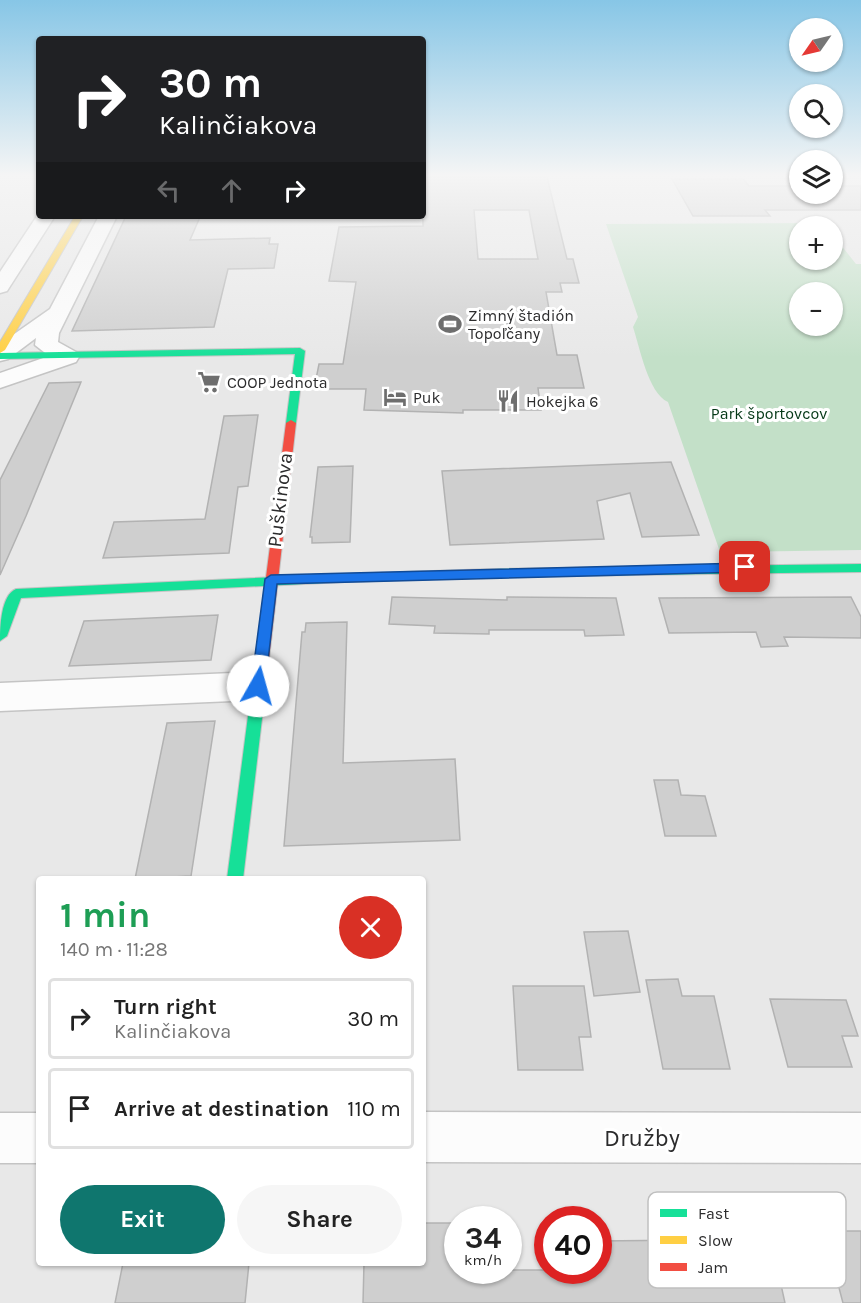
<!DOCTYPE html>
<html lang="en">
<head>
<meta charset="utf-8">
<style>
	:root { --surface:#fff; --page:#f6f6f6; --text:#222; --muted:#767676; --line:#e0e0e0; --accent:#0f766e }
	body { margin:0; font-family:Karla,sans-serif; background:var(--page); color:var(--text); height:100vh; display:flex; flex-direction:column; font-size:22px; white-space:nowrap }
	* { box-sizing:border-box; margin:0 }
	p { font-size:20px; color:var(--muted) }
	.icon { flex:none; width:33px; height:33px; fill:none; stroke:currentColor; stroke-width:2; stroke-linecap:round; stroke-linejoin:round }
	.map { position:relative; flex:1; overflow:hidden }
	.drawer { position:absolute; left:36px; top:876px; width:390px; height:390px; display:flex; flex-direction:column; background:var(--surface); border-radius:6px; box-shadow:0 2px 4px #0004 }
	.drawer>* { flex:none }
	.top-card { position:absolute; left:36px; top:36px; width:390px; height:183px; border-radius:6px; box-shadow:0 2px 4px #0004; background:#202124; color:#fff; overflow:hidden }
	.needle { width:39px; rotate:236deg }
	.controls { position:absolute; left:789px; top:18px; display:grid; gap:12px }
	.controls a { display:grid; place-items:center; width:54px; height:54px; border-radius:50%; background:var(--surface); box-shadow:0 2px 4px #0004; font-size:30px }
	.speed { position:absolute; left:444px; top:1206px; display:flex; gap:12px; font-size:30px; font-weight:700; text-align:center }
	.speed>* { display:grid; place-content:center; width:78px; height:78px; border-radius:50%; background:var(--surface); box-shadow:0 2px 4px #0004; line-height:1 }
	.speed small { font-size:15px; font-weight:400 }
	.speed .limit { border:9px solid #d22; background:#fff; color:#111 }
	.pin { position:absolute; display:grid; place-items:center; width:51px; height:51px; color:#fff; margin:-26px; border-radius:12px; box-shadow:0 3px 9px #0006 }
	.me { position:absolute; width:66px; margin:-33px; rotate:7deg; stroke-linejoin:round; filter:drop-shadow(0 0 4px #0008) }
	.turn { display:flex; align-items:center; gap:21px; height:126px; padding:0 24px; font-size:27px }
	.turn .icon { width:78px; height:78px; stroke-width:2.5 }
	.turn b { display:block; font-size:42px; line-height:51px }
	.lanes { display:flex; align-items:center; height:57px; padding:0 24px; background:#0003; justify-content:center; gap:30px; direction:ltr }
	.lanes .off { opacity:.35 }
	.round { display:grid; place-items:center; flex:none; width:63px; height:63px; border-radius:32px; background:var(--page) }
	.summary { display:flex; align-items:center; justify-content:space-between; height:102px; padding:0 24px }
	h1 { font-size:36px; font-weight:700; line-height:45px; color:#1e9e55 }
	.action { display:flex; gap:12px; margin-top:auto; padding:12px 24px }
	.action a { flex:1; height:69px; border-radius:36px; background:var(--accent); color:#fff; font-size:24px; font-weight:700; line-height:69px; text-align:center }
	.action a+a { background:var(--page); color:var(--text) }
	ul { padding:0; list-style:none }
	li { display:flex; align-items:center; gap:18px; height:81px; margin:0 12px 9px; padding:0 12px; border:3px solid var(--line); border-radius:6px }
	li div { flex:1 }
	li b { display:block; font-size:22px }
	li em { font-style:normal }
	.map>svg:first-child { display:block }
	.green { fill:#c3e0c8; fill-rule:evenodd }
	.building { fill:#cfcfcf; stroke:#b2b2b2; stroke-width:1.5; fill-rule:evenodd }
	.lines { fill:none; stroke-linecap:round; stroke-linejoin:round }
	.street-casing { stroke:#c4c4c4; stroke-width:3 }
	.fast-casing { stroke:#c4c4c4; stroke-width:2 }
	.slow-casing { stroke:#c4c4c4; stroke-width:2 }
	.jam-casing { stroke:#c4c4c4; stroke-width:2 }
	.street { fill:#fcfcfc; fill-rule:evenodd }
	.fast { fill:#16e098; fill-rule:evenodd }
	.slow { fill:#ffcf43; fill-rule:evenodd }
	.jam { fill:#f24e42; fill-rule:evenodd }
	.route { fill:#1a73e8; stroke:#114b97; stroke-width:1.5 }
	.labels { text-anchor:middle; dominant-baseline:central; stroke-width:6; stroke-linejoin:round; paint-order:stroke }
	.far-poi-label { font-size:16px; fill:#2c2c2d; stroke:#fff; text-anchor:start }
	.far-park-label { font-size:16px; fill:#043816; stroke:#fff }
	.street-label { font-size:20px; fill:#2c2c2d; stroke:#fff }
	.near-street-label { font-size:24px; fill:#2c2c2d; stroke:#fff }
	.key { fill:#fff; stroke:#c0c0c0; stroke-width:1.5 }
	.key-label { font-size:16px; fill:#2c2c2d }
</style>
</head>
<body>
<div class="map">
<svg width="861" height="1303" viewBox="0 0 861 1303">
	<rect width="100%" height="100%" fill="#e8e8e8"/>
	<path class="green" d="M 823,223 L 825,226 L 800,226 L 800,260 L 832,260 L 833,235 L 856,264 L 861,264 L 861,550 L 720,552 L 668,402 C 648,393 640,348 633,327 L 638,317 L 606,224 ZM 800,292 L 832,292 L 832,326 L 800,326 Z"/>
	<path class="building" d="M 423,177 L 547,177 L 567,259 L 573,259 L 579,283 L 560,283 L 562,292 L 546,292 L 557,355 L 577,355 L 584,388 L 538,388 L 541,410 L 463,410 L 463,413 L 364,410 L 366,389 L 314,389 L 319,364 L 343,364 L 356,282 L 329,281 L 339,227 L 423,226 ZM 474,210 L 529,210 L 538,259 L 478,259 Z
		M 672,179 L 743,179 L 749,186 L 800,186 L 800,194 L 832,194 L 832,186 L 861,186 L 861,210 L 765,210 L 770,216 L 693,216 Z
		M 126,216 L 200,217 L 190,240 L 270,238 L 269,244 L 278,244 L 274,268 L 228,269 L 214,327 L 72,331 Z
		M 81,382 L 26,516 L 0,575 L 0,480 L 49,383 Z
		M 258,415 L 248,486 L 238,487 L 229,553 L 103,558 L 114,522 L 205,519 L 224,416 Z
		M 671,462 L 699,535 L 642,537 L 630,493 L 597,501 L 604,539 L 450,545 L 442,471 Z
		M 353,466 L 350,542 L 312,543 L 312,537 L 310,537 L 318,467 Z
		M 392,597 L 507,600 L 507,597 L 616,598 L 624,635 L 585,636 L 584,630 L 489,630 L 489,634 L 434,633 L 435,626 L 389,624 Z
		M 851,597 L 861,617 L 861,638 L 784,637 L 788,646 L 761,647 L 756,632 L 669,633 L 659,598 Z
		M 218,615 L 211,660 L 69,666 L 84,621 Z
		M 347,622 L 343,763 L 455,759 L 460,840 L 284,846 L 302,632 L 305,632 L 306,623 Z
		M 215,721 L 191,876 L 135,879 L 167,723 Z
		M 654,780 L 678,780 L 681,795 L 705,796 L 716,836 L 665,836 Z
		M 628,931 L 640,992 L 594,996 L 584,932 Z
		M 678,979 L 682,996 L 714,996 L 730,1069 L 663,1069 L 646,980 Z
		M 513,986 L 584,986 L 591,1037 L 579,1037 L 583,1070 L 518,1070 Z
		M 770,999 L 846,1000 L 858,1036 L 842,1036 L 852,1067 L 788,1067 Z
		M 691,1221 L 767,1221 L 785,1303 L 363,1303 L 364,1263 L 423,1263 L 423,1223 L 458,1223 L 458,1270 L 598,1270 L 598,1241 L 694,1240 Z
		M 824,1231 L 861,1231 L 861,1303 L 843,1303 Z
		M 123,1263 L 249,1263 L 245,1303 L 115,1303 Z"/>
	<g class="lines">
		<g class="street-casing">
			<path id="street" d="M 39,213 L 39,216 L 55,216 L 7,291 L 0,293 L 0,272 Z
				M 99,216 L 117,216 L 59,333 L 58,342 L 76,352 L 79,357 L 76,362 L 0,388 L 0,373 L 49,356 L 35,345 L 36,338 L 8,359 L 0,361 L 0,344 L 50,309 Z
				M 258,672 L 270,676 L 275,686 L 270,696 L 258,700 L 0,711 L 0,683 Z
				M 423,1112 L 861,1113 L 861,1163 L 423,1162 Z
				M 0,1113 L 39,1113 L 39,1163 L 0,1163 Z"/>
		</g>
		<g class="fast-casing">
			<path id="fast" d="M 300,348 L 305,351 L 296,423 L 291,426 L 286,423 L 295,354 L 0,359 L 0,353 Z
				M 861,564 L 861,572 L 493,577 L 487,573 L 493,569 Z
				M 343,574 L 349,578 L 343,582 L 21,598 L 7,636 L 0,641 C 0,627 1,595 16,589 Z
				M 259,679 L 264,681 L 266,685 L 243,879 L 227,879 L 252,685 L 254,681 Z"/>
		</g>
		<g class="slow-casing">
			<path id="slow" d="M 75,216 L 83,216 L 5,350 L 0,353 L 0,342 Z"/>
		</g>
		<g class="jam-casing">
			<path id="jam" d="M 291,420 L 296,423 L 266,685 L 264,689 L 254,689 L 252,685 L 286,423 Z
				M 493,569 L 499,573 L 493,577 L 343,582 L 337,578 L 343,574 Z"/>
		</g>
		<use href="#street" class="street"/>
		<use href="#fast" class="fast"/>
		<use href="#slow" class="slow"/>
		<use href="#jam" class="jam"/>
	</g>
	<linearGradient id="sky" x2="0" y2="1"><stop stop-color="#87c6e6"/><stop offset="0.49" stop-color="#f5f5f5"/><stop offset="1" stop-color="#f5f5f5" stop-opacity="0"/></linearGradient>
	<rect width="861" height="358" fill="url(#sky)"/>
	<path class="route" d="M 745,563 L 751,567 L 745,572 L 277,584 L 265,686 L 258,691 L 251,686 L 265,579 L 271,575 Z"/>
	<defs>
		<g id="stadium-bare" transform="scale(1.8)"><path d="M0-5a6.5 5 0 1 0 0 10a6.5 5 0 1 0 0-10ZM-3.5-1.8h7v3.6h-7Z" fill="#6e6e6e" stroke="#fff" stroke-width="2.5" paint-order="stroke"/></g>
		<g id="supermarket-bare" transform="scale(1.8)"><path d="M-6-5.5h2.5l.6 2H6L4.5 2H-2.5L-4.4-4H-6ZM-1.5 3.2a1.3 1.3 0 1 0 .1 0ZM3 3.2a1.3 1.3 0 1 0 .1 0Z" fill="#6e6e6e" stroke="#fff" stroke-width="2.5" paint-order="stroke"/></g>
		<g id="hotel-bare" transform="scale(1.8)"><path d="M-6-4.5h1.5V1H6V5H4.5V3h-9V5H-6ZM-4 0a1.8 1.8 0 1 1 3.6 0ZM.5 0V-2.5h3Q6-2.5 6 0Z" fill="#6e6e6e" stroke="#fff" stroke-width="2.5" paint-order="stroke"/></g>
		<g id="restaurant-bare" transform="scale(1.8)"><path d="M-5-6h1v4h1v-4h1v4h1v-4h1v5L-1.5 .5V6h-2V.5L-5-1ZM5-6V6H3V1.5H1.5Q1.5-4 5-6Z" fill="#6e6e6e" stroke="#fff" stroke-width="2.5" paint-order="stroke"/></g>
	</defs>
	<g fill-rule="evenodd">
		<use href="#stadium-bare" x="450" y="324"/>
		<use href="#supermarket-bare" x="209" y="382"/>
		<use href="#hotel-bare" x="395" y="397"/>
		<use href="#restaurant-bare" x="508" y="401"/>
	</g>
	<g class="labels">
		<g class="far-poi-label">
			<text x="468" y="315">Zimný štadión<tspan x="468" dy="18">Topoľčany</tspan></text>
			<text x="227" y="382">COOP Jednota</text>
			<text x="413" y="397">Puk</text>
			<text x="526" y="401">Hokejka 6</text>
		</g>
		<g class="far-park-label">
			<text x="769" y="413">Park športovcov</text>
		</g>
		<g class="street-label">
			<text transform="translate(280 500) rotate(-83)">Puškinova</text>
		</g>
		<g class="near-street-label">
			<text x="642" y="1138">Družby</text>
		</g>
	</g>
	<rect x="648" y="1192" width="198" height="96" rx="9" class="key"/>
	<rect x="660" y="1209" width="27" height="8" fill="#16e098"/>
	<rect x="660" y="1236" width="27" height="8" fill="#ffcf43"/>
	<rect x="660" y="1263" width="27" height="8" fill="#f24e42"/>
	<g class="key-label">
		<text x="698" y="1219">Fast</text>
		<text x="698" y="1246">Slow</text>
		<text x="698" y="1273">Jam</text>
	</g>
</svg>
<div class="controls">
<a><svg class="needle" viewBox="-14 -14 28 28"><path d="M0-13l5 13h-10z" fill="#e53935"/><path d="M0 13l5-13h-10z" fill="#767676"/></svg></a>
<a><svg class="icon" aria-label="search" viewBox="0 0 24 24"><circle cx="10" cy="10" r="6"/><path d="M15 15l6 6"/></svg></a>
<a><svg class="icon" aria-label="layers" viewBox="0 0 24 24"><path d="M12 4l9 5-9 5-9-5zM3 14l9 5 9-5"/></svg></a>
<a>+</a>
<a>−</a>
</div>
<div class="speed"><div>34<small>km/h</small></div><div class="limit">40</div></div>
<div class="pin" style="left:745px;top:567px;background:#d93025"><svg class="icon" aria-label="arrive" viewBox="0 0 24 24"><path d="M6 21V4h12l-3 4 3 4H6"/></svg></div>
<svg class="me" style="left:258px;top:686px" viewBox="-20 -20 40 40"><circle r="19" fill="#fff"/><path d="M0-13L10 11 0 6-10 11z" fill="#1a73e8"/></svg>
<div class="top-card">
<div class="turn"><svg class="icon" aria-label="right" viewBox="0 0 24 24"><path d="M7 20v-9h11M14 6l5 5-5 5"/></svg><div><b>30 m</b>Kalinčiakova</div></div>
<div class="lanes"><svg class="icon off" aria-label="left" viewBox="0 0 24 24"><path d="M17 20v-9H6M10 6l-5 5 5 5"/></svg><svg class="icon off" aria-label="ahead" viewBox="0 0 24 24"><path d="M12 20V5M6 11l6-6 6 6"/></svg><svg class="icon" aria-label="right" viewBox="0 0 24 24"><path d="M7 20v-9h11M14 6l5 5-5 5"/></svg></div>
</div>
<section class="drawer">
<div class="summary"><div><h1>1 min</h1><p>140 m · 11:28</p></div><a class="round" style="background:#d93025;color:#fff"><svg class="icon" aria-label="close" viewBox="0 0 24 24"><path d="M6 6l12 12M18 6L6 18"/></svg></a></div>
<ul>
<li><svg class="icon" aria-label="right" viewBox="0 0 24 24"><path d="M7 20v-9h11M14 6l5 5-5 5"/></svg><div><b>Turn right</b><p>Kalinčiakova</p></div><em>30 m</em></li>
<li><svg class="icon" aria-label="arrive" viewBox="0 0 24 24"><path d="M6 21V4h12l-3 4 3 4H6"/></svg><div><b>Arrive at destination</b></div><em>110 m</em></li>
</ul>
<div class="action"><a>Exit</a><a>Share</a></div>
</section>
</div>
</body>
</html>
